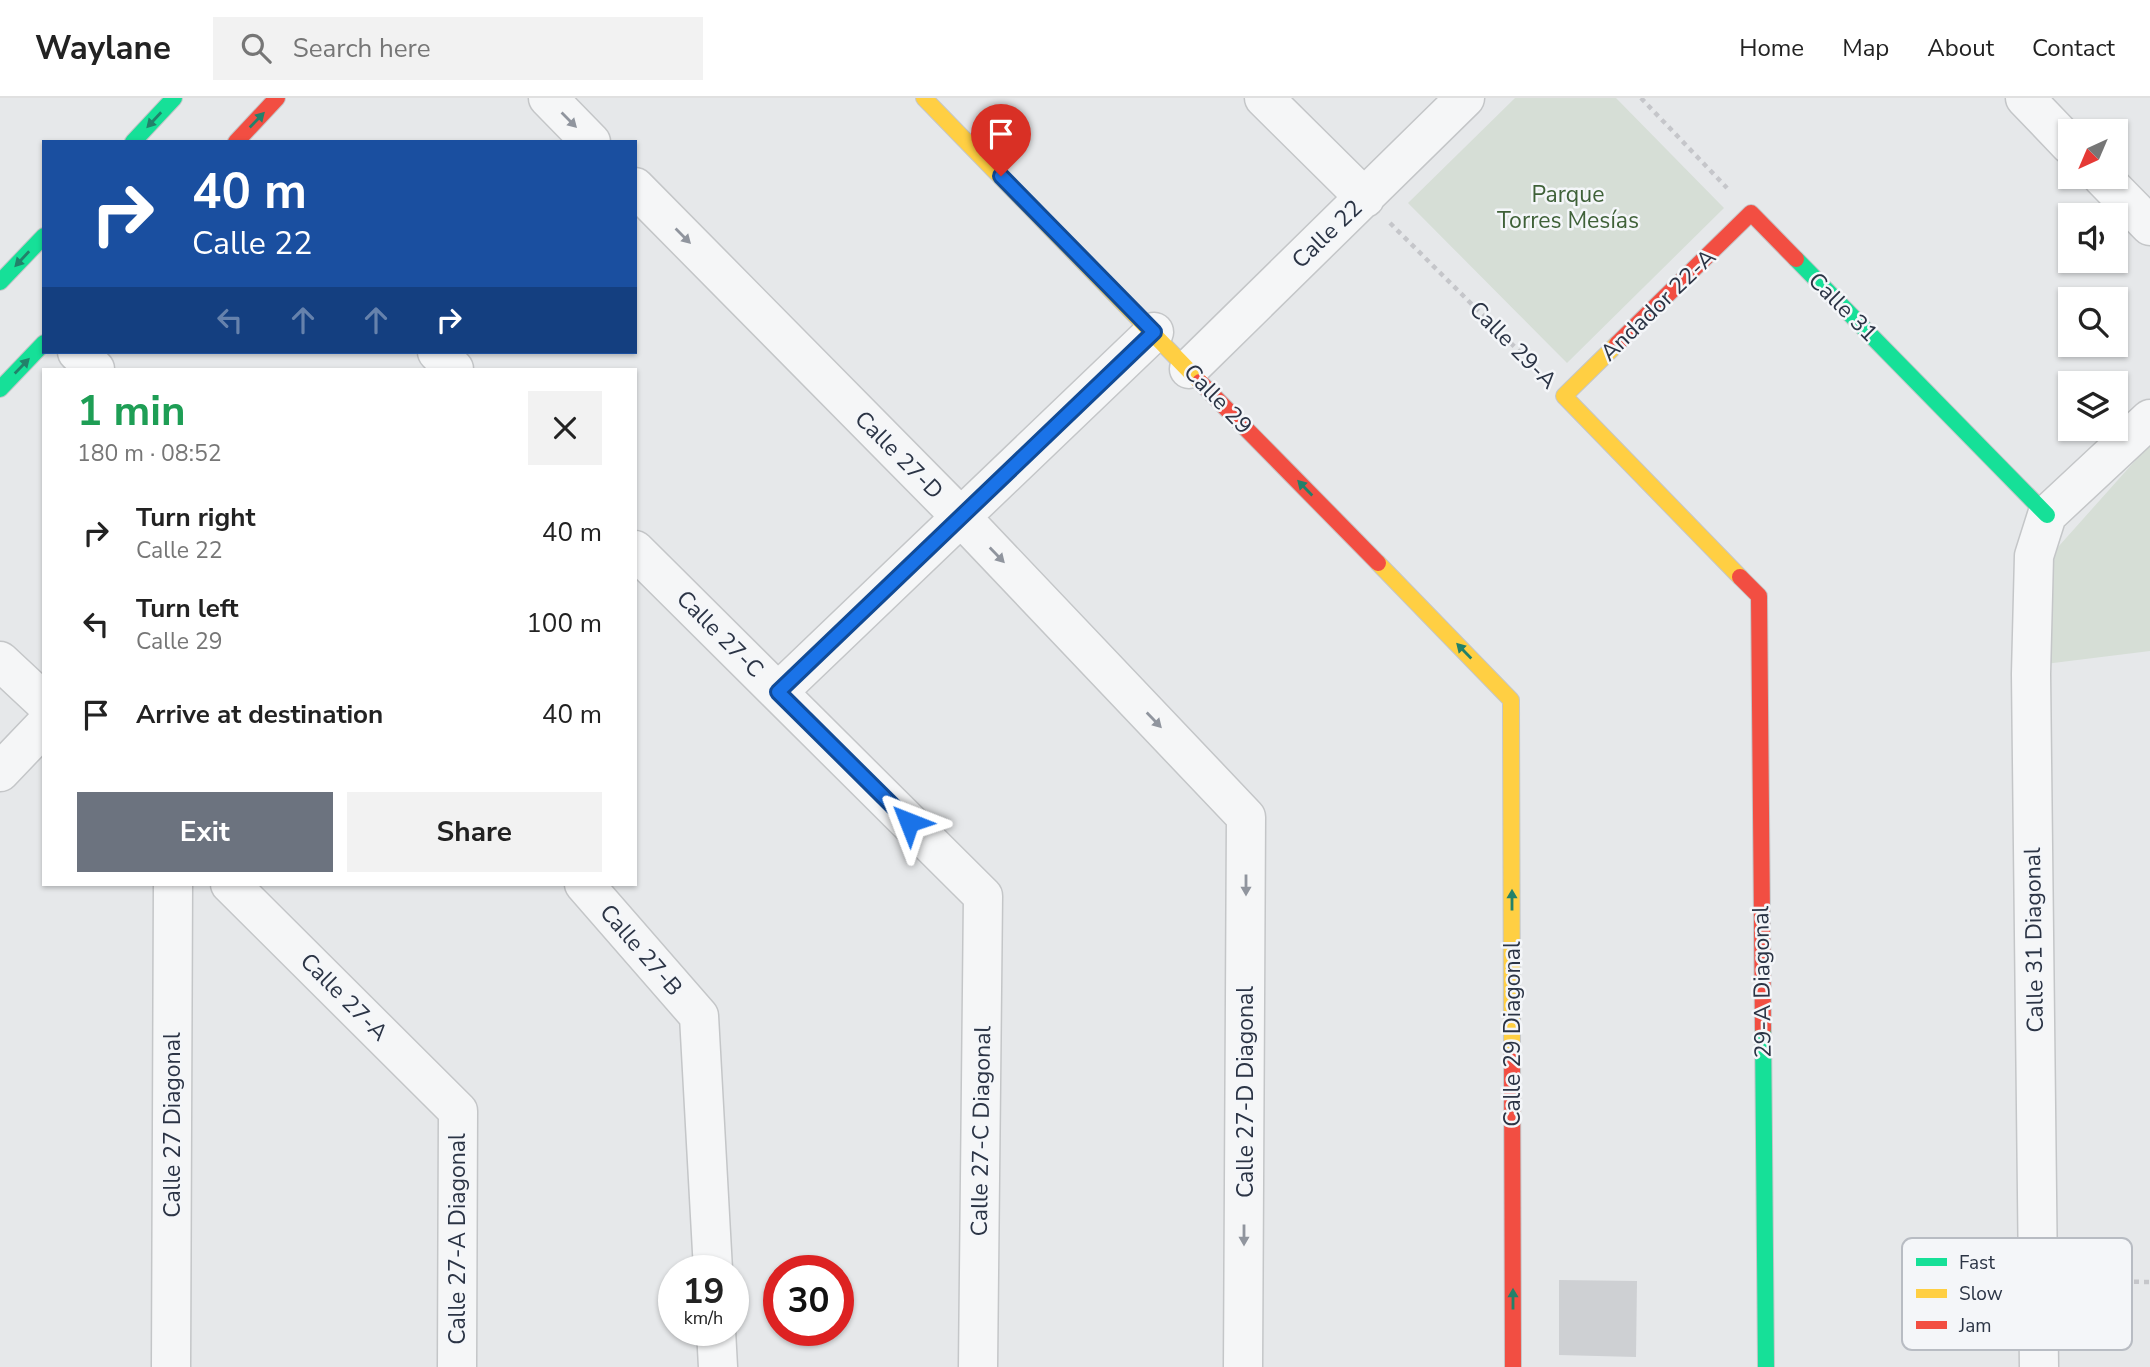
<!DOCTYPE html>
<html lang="en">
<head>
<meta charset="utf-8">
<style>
	:root { --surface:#fff; --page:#f2f2f2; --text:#222; --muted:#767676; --line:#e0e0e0; --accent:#6c737f }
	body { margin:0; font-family:"Nunito Sans",sans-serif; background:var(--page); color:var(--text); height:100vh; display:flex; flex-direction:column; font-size:26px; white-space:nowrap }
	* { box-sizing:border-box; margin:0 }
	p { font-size:23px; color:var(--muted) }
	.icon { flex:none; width:38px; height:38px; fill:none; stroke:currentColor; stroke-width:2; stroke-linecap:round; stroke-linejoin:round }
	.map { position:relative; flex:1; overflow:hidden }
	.drawer { position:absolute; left:42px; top:270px; width:595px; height:518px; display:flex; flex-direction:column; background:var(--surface); border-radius:0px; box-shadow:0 2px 5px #0004 }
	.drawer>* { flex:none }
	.banner { position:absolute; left:42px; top:42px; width:595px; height:214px; border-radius:0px; box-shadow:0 2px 5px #0004; background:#1a4fa0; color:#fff; overflow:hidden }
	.needle { width:46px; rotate:224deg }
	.fabs { position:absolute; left:2058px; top:21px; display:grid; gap:14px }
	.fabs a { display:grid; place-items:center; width:70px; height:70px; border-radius:0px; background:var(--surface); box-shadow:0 2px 5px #0004; font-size:35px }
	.speed { position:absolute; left:658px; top:1157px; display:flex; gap:14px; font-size:35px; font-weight:700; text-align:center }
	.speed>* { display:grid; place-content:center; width:91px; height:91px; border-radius:50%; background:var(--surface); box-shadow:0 2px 5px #0004; line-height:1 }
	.speed small { font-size:18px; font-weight:400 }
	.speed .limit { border:10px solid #d22; background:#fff; color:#111 }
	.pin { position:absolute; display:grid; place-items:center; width:60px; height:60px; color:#fff; margin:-72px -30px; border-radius:50% 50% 50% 0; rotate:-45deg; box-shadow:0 0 7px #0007 }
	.pin .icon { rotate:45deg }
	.me { position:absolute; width:77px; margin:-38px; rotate:315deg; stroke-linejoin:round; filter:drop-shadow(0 0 5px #0008) }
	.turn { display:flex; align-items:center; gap:24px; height:147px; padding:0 35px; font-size:32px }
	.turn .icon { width:91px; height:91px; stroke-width:2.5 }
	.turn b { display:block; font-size:49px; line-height:60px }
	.lanes { display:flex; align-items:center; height:66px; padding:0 35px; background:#0003; justify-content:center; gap:35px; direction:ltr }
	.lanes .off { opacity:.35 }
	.round { display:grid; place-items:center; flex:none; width:74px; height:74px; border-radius:0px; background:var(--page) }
	.head { display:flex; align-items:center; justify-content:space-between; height:119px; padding:0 35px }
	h1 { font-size:42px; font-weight:700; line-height:52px; color:#1e9e55 }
	.action { display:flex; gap:14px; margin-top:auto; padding:14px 35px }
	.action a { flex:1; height:80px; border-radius:0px; background:var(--accent); color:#fff; font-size:28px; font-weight:700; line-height:80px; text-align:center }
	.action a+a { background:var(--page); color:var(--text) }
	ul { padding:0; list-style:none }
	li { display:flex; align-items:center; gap:21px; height:91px; padding:0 35px }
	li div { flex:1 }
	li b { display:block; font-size:26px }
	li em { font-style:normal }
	header { display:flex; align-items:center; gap:42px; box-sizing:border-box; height:98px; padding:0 35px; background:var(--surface); border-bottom:2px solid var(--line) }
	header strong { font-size:33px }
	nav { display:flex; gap:38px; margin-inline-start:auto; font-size:24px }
	.search { width:490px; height:63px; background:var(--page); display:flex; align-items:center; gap:18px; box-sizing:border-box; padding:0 24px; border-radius:0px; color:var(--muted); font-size:26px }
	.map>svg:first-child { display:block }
	.green { fill:#d6ded6 }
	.building { fill:#ced0d3 }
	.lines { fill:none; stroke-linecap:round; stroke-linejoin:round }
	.street-casing { stroke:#c4c6c8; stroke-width:41 }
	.fast-casing { stroke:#c4c6c8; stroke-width:18 }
	.slow-casing { stroke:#c4c6c8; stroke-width:18 }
	.jam-casing { stroke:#c4c6c8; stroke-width:18 }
	.path { stroke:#c5c6ca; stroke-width:4.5; stroke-dasharray:5 5; stroke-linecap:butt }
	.street { stroke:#f5f6f7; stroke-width:38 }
	.fast { stroke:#16e098; stroke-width:16 }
	.slow { stroke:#ffcf43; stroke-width:16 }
	.jam { stroke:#f24e42; stroke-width:16 }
	.oneway { fill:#22816a }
	.oneway2 { fill:#90959e }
	.route-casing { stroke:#114b97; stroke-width:18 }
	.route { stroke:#1a73e8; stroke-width:12 }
	.labels { text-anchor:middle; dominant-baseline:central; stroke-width:5; stroke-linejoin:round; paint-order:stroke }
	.park-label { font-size:23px; fill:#3f6138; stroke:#f4f6f9 }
	.street-label { font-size:23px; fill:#2b3445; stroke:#f4f6f9 }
	.key { fill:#f4f6f9; stroke:#b8bcc3; stroke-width:2 }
	.key-label { font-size:19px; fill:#2b3445 }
</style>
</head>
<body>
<header>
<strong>Waylane</strong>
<div class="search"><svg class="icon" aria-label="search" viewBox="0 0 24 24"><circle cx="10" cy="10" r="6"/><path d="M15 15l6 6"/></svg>Search here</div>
<nav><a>Home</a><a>Map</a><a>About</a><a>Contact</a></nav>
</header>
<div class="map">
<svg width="2150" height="1269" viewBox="0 0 2150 1269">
	<rect width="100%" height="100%" fill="#e6e8ea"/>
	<path class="green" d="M 1515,0 L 1616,0 L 1724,110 L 1567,265 L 1408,105 Z
		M 2150,346 L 2150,553 L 2045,566 L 2042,467 Z"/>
	<path class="building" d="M 1559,1182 L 1637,1183 L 1636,1259 L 1559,1257 Z"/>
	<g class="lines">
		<g class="street-casing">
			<path id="street" d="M 548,0 L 591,44
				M 1264,0 L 1365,100
				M 2025,0 L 2070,47
				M 2102,79 L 2150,128
				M 635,89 L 961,419 L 1246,719 L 1243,1269
				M 77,254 L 95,271
				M 437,254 L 454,271
				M 1189,271 L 1465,0
				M 635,452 L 983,798 L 978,1269
				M 0,563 L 44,604
				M 778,594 L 1154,234
				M 0,674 L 44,628
				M 230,786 L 458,1013 L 457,1269
				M 584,786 L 699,918 L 713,1172
				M 716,1232 L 718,1269
				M 171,1269 L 173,786
				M 2039,1269 L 2031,576 L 2034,458 L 2047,417 L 2150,321"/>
		</g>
		<g class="fast-casing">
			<path id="fast" d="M 133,44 L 174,0
				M 1796,161 L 2047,417
				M 0,184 L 44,138
				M 0,291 L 44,245
				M 1763,931 L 1766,1269"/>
		</g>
		<g class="slow-casing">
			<path id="slow" d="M 924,0 L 1200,284
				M 1617,246 L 1564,298 L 1740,479
				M 1378,465 L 1511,602 L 1512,958"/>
		</g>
		<g class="jam-casing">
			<path id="jam" d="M 236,44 L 277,0
				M 1617,246 L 1751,115 L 1796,161
				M 1200,284 L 1378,465
				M 1740,479 L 1759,498 L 1763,931
				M 1512,958 L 1513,1269"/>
		</g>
		<path class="path" d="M 1641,0 L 1727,90
			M 1390,125 L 1538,272
			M 2074,1183 L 2150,1184"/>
		<use href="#street" class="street"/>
		<use href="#fast" class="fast"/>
		<use href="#slow" class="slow"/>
		<use href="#jam" class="jam"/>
	</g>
	<defs><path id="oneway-solid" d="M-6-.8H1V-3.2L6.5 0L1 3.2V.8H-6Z" transform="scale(1.75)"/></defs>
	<g class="oneway">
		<use href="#oneway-solid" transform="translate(154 22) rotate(133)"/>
		<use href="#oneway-solid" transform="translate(257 22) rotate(-46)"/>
		<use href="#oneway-solid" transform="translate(22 161) rotate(133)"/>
		<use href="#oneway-solid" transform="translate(22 268) rotate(-46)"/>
		<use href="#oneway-solid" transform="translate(1305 390) rotate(-134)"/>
		<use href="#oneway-solid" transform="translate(1464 553) rotate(-134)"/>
		<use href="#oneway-solid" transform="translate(1512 802) rotate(-90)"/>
		<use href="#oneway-solid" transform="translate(1513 1201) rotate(-90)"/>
	</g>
	<g class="oneway2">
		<use href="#oneway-solid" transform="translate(569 22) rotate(45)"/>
		<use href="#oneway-solid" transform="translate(683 138) rotate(45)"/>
		<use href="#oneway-solid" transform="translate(997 457) rotate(46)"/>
		<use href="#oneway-solid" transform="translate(1154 622) rotate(46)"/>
		<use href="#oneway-solid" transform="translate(1246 787) rotate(90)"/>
		<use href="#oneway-solid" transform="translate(1244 1137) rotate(90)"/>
	</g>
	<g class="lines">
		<g class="route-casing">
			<path id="route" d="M 909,724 L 778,594 L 1154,234 L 1001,78"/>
		</g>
		<use href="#route" class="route"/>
	</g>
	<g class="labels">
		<g class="park-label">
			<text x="1568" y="96">Parque<tspan x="1568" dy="26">Torres Mesías</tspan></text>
		</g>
		<g class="street-label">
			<text transform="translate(1327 136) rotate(-44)">Calle 22</text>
			<text transform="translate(1658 207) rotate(-44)">Andador 22-A</text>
			<text transform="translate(1843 209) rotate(45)">Calle 31</text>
			<text transform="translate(1513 247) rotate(45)">Calle 29-A</text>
			<text transform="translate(1218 301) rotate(46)">Calle 29</text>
			<text transform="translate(899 357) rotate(45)">Calle 27-D</text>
			<text transform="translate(720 536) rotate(45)">Calle 27-C</text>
			<text transform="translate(2034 842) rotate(-91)">Calle 31 Diagonal</text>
			<text transform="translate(641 852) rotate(49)">Calle 27-B</text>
			<text transform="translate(1762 884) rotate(-91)">29-A Diagonal</text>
			<text transform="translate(344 899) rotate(45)">Calle 27-A</text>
			<text transform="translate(1512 936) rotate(-90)">Calle 29 Diagonal</text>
			<text transform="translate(1245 994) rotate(-90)">Calle 27-D Diagonal</text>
			<text transform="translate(172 1027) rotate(-90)">Calle 27 Diagonal</text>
			<text transform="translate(981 1033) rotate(-89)">Calle 27-C Diagonal</text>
			<text transform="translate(457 1141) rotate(-90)">Calle 27-A Diagonal</text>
		</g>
	</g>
	<rect x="1902" y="1140" width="230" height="112" rx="10" class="key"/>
	<rect x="1916" y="1160" width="31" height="8" fill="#16e098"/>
	<rect x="1916" y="1191" width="31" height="9" fill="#ffcf43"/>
	<rect x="1916" y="1223" width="31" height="8" fill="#f24e42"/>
	<g class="key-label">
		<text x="1959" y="1171">Fast</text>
		<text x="1959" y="1202">Slow</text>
		<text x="1959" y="1234">Jam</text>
	</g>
</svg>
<div class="fabs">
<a><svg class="needle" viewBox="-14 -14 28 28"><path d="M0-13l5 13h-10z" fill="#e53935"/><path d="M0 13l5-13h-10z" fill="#767676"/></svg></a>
<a><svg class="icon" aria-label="sound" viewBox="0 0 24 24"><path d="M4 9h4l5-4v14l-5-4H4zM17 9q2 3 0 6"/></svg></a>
<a><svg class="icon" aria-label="search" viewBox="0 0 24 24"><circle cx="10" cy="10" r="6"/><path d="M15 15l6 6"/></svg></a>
<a><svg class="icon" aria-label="layers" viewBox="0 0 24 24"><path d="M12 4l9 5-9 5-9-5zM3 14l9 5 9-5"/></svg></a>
</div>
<div class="speed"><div>19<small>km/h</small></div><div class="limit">30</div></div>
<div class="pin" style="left:1001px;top:78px;background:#d93025"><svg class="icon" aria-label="arrive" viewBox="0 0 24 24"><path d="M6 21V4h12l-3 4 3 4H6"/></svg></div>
<svg class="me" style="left:909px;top:724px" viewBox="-20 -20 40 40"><path d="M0-17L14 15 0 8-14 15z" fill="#1a73e8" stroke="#fff" stroke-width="4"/></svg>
<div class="banner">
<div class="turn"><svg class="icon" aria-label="right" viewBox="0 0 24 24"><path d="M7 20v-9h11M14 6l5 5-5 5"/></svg><div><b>40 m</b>Calle 22</div></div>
<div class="lanes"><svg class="icon off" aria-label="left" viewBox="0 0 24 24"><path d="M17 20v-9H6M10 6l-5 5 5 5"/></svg><svg class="icon off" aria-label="ahead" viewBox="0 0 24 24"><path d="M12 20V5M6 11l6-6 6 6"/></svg><svg class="icon off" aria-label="ahead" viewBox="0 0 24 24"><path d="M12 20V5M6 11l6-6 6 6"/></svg><svg class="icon" aria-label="right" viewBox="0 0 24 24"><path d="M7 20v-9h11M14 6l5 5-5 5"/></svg></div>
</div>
<section class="drawer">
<div class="head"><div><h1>1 min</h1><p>180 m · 08:52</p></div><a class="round"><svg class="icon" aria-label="close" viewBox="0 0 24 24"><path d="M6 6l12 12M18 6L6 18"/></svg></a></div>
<ul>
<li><svg class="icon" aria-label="right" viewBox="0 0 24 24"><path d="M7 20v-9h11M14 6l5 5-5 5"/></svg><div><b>Turn right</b><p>Calle 22</p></div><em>40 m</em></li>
<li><svg class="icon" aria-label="left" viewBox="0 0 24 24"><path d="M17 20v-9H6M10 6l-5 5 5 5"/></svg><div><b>Turn left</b><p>Calle 29</p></div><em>100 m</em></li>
<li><svg class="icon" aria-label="arrive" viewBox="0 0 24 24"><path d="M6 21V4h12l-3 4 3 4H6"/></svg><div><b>Arrive at destination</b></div><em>40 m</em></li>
</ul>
<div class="action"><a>Exit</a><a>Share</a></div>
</section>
</div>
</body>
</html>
